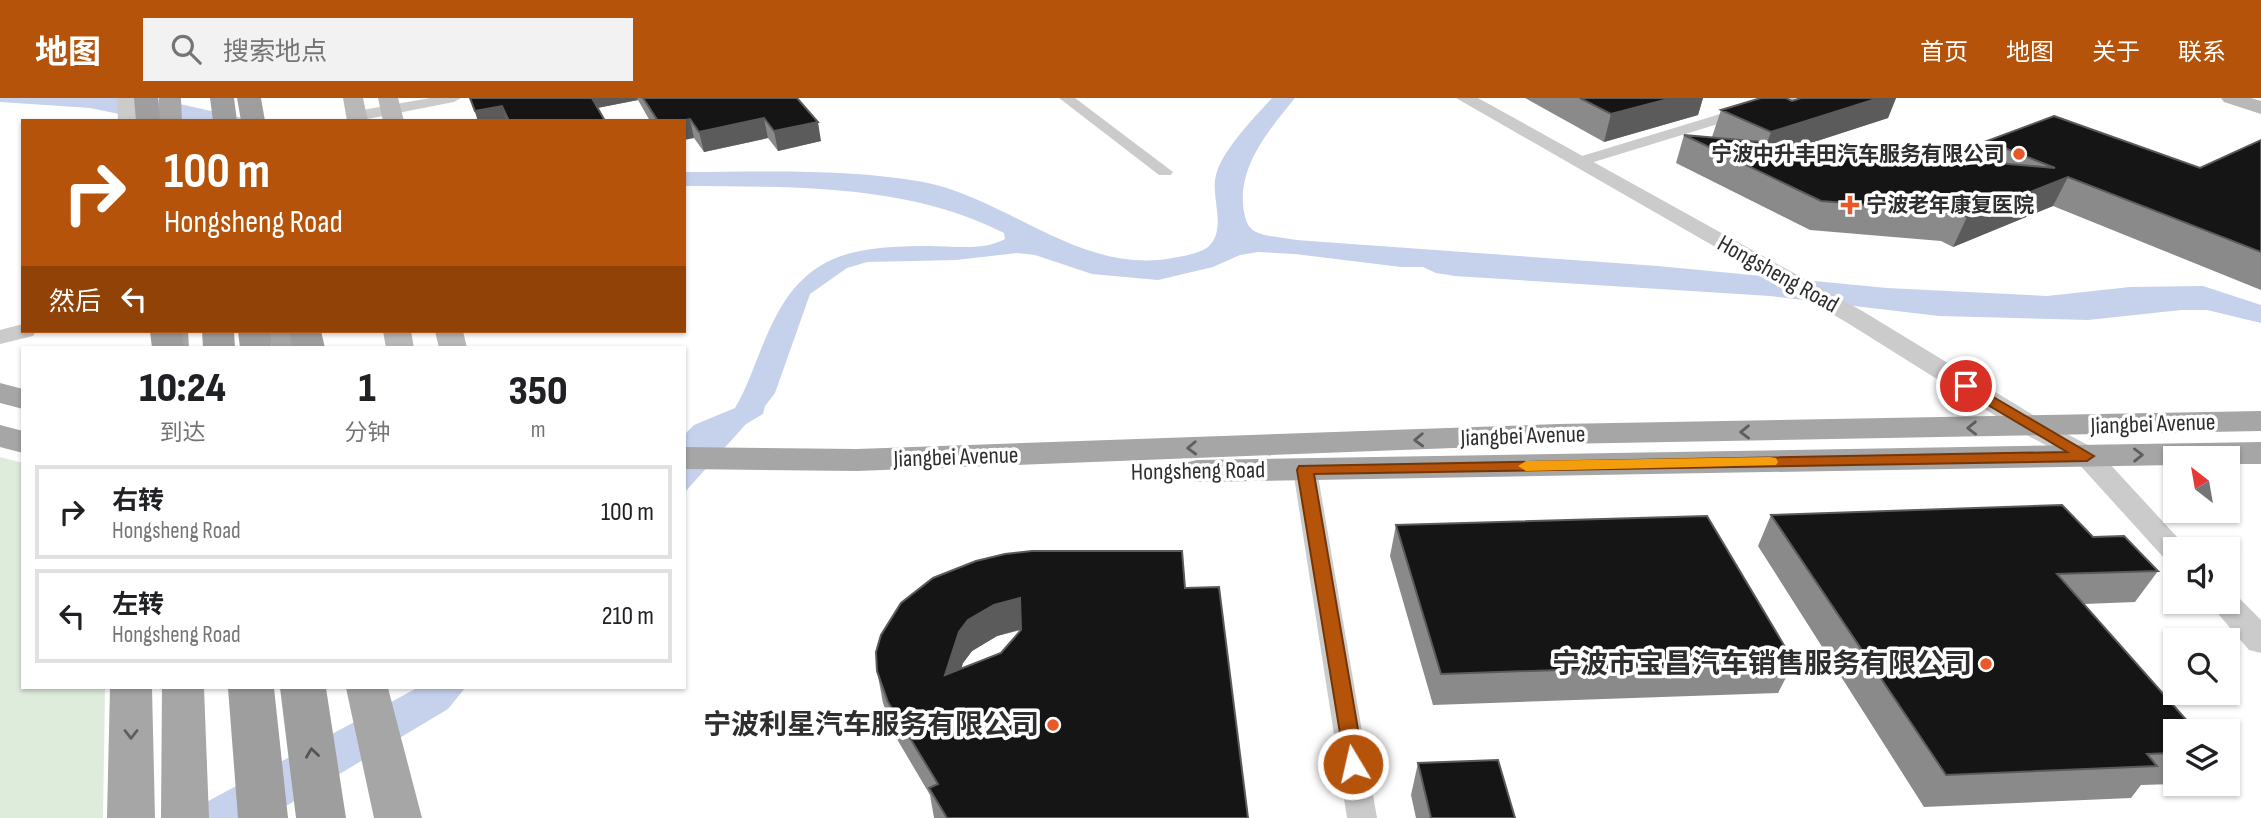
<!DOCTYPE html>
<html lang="zh">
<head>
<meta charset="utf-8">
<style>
	:root { --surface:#fff; --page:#f2f2f2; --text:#202124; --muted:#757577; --line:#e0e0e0; --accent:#b45309 }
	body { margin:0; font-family:"Sofia Sans Condensed","Noto Sans SC",sans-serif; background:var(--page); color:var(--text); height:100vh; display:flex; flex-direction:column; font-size:26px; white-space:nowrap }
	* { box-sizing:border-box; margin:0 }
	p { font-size:23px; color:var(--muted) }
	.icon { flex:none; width:38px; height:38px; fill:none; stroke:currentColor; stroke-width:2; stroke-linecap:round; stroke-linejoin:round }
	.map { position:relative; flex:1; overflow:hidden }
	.panel { position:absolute; left:21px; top:248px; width:665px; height:343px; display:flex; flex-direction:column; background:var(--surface); border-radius:0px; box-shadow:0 2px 5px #0004 }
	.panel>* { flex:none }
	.banner { position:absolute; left:21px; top:21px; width:665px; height:214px; border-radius:0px; box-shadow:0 2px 5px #0004; background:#b45309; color:#fff; overflow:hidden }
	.needle { width:46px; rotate:329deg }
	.tools { position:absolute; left:2163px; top:348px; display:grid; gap:14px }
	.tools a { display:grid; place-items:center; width:77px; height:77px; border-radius:0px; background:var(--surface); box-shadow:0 2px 5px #0004; font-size:35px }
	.pin { position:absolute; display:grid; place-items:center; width:60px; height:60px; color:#fff; margin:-30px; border:4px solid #fff; border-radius:50%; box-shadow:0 2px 7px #0007 }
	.me { position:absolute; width:77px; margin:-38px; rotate:351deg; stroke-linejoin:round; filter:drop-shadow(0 0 5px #0008) }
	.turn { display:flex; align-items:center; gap:24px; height:147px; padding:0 28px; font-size:32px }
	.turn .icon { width:91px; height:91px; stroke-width:2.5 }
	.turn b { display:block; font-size:49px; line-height:60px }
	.then { display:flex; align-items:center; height:66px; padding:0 28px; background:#0003; gap:14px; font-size:26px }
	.eta { display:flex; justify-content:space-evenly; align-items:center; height:119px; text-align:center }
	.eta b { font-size:42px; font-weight:800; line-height:49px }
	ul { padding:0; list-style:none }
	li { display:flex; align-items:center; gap:21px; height:94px; margin:0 14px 10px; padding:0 14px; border:4px solid var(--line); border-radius:0px }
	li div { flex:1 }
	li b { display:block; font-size:26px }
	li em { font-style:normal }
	header { display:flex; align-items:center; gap:42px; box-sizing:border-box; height:98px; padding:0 35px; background:var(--accent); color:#fff }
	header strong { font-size:33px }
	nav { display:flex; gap:38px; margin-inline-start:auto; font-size:24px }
	.search { width:490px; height:63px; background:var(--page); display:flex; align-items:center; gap:18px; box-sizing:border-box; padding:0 24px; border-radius:0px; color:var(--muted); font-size:26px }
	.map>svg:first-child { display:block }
	.green { fill:#deecdb }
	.water { fill:#c6d1ec }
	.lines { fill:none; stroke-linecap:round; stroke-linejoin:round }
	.minor { fill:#cbcbcb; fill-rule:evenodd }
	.tertiary { fill:#cbcbcb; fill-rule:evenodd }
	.secondary { fill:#b8b8b8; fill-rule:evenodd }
	.primary { fill:#a6a6a6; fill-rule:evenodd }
	.trunk { fill:#9e9e9e; fill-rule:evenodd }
	.wall { fill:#8a8a8a; fill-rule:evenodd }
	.shaded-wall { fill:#5b5b5b }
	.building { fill:#151515; stroke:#5b5b5b; stroke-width:2; fill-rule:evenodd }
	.oneway { stroke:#5e5e5e }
	.oneway2 { stroke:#555 }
	.route { fill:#b45309; stroke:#753606; stroke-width:2 }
	.slow { fill:#f59e0b }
	.poi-dot { fill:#ea582a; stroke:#fff; stroke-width:2.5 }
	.labels { text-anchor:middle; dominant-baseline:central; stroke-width:7; stroke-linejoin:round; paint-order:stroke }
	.far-poi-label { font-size:21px; font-weight:bold; fill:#2e2e2e; stroke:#fff; text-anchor:end }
	.street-label { font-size:24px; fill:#2e2e2e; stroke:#fff }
	.near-poi-label { font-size:28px; font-weight:bold; fill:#2e2e2e; stroke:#fff; text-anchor:end }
</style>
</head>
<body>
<header>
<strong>地图</strong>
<div class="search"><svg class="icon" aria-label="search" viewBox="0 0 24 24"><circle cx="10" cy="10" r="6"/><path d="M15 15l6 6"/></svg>搜索地点</div>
<nav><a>首页</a><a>地图</a><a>关于</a><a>联系</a></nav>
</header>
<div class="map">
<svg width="2261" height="720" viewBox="0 0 2261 720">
	<rect width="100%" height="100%" fill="#fff"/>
	<path class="green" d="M 0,359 L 23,365 L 23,590 L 105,590 L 103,720 L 0,720 Z"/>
	<path class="water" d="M 0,0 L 153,0 L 256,23 L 153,23 L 90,10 L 0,4 Z
		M 1272,0 L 1295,0 C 1269,32 1236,70 1244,114 C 1246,122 1247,128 1254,133 C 1264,139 1284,139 1296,142 L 1658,168 L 1887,190 L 2047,198 L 2130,189 L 2203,188 L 2261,207 L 2261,225 L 2207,212 L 2181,212 L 2088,222 L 1939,218 L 1770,198 L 1455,178 L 1436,175 L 1423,169 L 1401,169 L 1295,156 L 1258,154 L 1240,157 L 1213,169 L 1158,182 L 1092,176 L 1035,157 L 1017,155 L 956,162 L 867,164 L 847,170 L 810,196 L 775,295 L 765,308 L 763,316 L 746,326 L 684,395 L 684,337 L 694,327 L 735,310 C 751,283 759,251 774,222 C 807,156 853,149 921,148 C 948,147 981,154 1005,141 L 1004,135 C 906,85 791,89 684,88 L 684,74 C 761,74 847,70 923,84 C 1011,101 1083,180 1178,159 C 1188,157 1200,155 1208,149 C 1228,131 1210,99 1216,77 C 1222,52 1255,19 1272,0 Z
		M 417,590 L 465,590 L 448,611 L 266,720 L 177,720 Z"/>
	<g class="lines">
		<path class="minor" d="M 430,0 L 461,0 L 454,4 L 357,23 L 349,18 L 357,13 Z
			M 1059,0 L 1075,0 L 1173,74 L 1171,77 L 1159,77 Z
			M 1773,0 L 1795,0 L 1793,3 L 1584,67 L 1578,69 L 1570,64 L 1572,61 Z
			M 1305,365 L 1313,367 L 1317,372 L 1377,720 L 1347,720 L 1293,372 L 1297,367 Z"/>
		<path class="tertiary" d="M 117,0 L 135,0 L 136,23 L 118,23 Z
			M 1456,0 L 1478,0 L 1864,214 L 2043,323 L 2097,352 L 2189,452 L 2175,452 L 2175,463 L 2164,460 L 2077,364 L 2023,335 L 1846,224 Z
			M 23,226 L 23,233 L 36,233 L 33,238 L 0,246 L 0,232 Z
			M 2228,494 L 2235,496 L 2261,522 L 2261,555 L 2249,552 L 2208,504 L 2228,504 Z"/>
		<path class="secondary" d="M 343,0 L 363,0 L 368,23 L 347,23 Z
			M 378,0 L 398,0 L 404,23 L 383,23 Z
			M 2221,0 L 2251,0 L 2261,3 L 2261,16 L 2224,4 Z
			M 383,233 L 411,233 L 414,250 L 386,250 Z
			M 435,233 L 463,233 L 467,250 L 439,250 Z"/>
		<path class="primary" d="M 159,0 L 181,0 L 182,23 L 158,23 Z
			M 158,233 L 188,233 L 189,250 L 158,250 Z
			M 269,233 L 299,233 L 303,250 L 272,250 Z
			M 0,285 L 23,291 L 23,311 L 0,305 Z
			M 2261,313 L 2261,333 L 1558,346 L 857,373 L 684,371 L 684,349 L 857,351 L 1558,326 Z
			M 0,327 L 23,333 L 23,355 L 0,349 Z
			M 2261,344 L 2261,366 L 2228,366 L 2228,360 L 2175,360 L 2175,367 L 1197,384 L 1184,381 L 1179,373 L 1184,365 L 1197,362 Z
			M 110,590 L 152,590 L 155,720 L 107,720 Z
			M 162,590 L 204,590 L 209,720 L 161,720 Z
			M 346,590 L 388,590 L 422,720 L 374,720 Z"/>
		<path class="trunk" d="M 134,0 L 158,0 L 160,23 L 136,23 Z
			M 210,0 L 234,0 L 237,23 L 213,23 Z
			M 237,0 L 261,0 L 265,23 L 241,23 Z
			M 150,233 L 182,233 L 184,250 L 152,250 Z
			M 202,233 L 234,233 L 235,250 L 203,250 Z
			M 238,233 L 270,233 L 272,250 L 240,250 Z
			M 289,233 L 321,233 L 325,250 L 293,250 Z
			M 228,590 L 274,590 L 288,720 L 238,720 Z
			M 280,590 L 326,590 L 346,720 L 296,720 Z"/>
	</g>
	<path class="wall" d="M 470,0 L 797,0 L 821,43 L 778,53 L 768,40 L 704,54 L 694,40 L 684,23 L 650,23 L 638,2 L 597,10 L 605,23 L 478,23 Z
		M 1525,0 L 1703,0 L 1698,17 L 1604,44 Z
		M 1801,0 L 1896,0 L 1888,20 L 1802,48 L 1978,63 L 1987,43 L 2200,70 L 2261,42 L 2261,192 L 2053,108 L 1953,149 L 1941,143 L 1810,132 L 1676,65 L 1684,37 L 1716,40 L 1712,39 L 1721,12 L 1792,3 Z
		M 1771,417 L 2093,439 L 2158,473 L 2135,504 L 2084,506 L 2175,634 L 2175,686 L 2141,687 L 2131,700 L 1924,709 L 1758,448 Z
		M 1396,427 L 1794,564 L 1778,595 L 1433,607 L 1390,458 Z
		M 1185,490 L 1248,720 L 934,720 L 930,697 L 894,636 L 883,605 L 877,573 L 876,554 ZM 1021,532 L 1001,555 L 961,571 L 963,565 L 972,553 L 997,538 Z
		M 1418,665 L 1515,720 L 1416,720 L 1411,697 Z"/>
	<path class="shaded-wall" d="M 589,0 L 637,0 L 638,2 L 592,11 Z
		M 1672,0 L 1703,0 L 1698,17 L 1604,44 L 1611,16 Z
		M 1879,0 L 1896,0 L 1888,20 L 1761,61 L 1771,34 Z
		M 502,8 L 507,23 L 478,23 L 475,13 Z
		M 764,20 L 768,40 L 704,54 L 699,34 Z
		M 690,21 L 694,40 L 684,42 L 684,23 L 680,23 Z
		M 818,24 L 821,43 L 778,53 L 774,33 Z
		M 2068,79 L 2053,108 L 1953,149 L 1967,119 Z
		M 1020,500 L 1022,531 L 997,538 L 972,553 L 963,565 L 950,609 L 945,577 L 959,534 L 968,522 L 994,507 Z"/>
	<path class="building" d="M 470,0 L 592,0 L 605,23 L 509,23 L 502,8 L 475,13 Z
		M 643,0 L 797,0 L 818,24 L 774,33 L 764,20 L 699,34 L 690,21 L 680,23 L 658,23 Z
		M 1580,0 L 1672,0 L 1611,16 Z
		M 1761,0 L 1786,0 L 1792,3 L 1801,0 L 1879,0 L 1771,34 L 1721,12 Z
		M 2054,18 L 2200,70 L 2261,42 L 2261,154 L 2068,79 L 1967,119 L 1954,114 L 1821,103 L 1684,37 L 2055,70 L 1987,43 Z
		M 2062,407 L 2093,439 L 2124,438 L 2158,473 L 2057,476 L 2197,634 L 2175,634 L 2175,655 L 2147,656 L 2157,668 L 1946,677 L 1771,417 Z
		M 1707,418 L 1794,564 L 1441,576 L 1396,427 Z
		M 1032,453 L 1182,453 L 1185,490 L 1219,489 L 1248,720 L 947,720 L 929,690 L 938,686 L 888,604 L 877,573 L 876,554 L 881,537 L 901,505 L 933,480 L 976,463 L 1005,456 ZM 1020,500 L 1021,532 L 1001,555 L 945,577 L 959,534 L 968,522 L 994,507 Z
		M 1498,662 L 1515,720 L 1431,720 L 1418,665 Z"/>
	<defs><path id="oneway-chevron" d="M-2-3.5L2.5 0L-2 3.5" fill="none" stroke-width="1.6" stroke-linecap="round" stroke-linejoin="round" transform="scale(1.75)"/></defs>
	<g class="oneway">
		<use href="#oneway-chevron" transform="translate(1972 330) rotate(179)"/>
		<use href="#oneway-chevron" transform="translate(1745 334) rotate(179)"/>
		<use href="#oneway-chevron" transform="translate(1419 342) rotate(178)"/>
		<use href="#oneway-chevron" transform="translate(1192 350) rotate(178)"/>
		<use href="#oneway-chevron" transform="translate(2138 357) rotate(-1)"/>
		<use href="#oneway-chevron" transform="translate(131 636) rotate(90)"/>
	</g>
	<use class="oneway2" href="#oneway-chevron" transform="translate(312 655) rotate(-98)"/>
	<path class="route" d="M 1966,283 L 2094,358 L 2087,363 L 1314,376 L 1364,666 L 1361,672 L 1353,675 L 1346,672 L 1297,372 L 1299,368 L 2067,354 L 1961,291 L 1959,288 Z"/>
	<path class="slow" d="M 1770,359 L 1776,360 L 1778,364 L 1776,367 L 1526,373 L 1518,368 L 1526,363 Z"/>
	<g class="poi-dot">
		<circle cx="2019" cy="56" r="7"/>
		<path d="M1846.5 96.5h7v7h7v7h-7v7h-7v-7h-7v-7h7z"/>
		<circle cx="1986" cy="566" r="7"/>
		<circle cx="1053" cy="627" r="7"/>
	</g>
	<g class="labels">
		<g class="far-poi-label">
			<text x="2005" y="56">宁波中升丰田汽车服务有限公司</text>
			<text x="1866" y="107" text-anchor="start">宁波老年康复医院</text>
		</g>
		<g class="street-label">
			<text transform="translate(1778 176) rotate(29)">Hongsheng Road</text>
			<text transform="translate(2153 326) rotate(-2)">Jiangbei Avenue</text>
			<text transform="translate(1523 338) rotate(-2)">Jiangbei Avenue</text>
			<text transform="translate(956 359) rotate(-2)">Jiangbei Avenue</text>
			<text transform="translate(1198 373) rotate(-1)">Hongsheng Road</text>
		</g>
		<g class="near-poi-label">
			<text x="1972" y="566">宁波市宝昌汽车销售服务有限公司</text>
			<text x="1039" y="627">宁波利星汽车服务有限公司</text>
		</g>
	</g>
</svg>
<div class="tools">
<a><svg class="needle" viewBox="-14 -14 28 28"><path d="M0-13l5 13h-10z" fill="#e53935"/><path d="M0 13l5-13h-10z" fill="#757577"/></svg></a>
<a><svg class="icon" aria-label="sound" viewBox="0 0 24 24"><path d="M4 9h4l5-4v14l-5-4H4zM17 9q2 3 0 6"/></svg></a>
<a><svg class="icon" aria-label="search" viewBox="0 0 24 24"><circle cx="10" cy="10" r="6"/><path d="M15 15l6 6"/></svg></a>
<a><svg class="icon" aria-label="layers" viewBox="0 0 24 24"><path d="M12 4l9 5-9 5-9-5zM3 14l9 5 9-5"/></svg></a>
</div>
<div class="pin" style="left:1966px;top:288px;background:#d93025"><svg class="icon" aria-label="arrive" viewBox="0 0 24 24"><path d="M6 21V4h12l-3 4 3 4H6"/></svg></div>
<svg class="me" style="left:1353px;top:666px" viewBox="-20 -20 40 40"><circle r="17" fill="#b45309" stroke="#fff" stroke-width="3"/><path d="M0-11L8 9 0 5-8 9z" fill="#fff"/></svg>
<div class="banner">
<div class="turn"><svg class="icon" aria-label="right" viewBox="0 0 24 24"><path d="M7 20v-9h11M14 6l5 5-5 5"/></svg><div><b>100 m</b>Hongsheng Road</div></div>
<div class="then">然后<svg class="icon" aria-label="left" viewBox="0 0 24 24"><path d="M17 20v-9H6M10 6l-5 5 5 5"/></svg></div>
</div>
<section class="panel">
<div class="eta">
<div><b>10:24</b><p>到达</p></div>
<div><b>1</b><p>分钟</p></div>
<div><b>350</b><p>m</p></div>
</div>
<ul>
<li><svg class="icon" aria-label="right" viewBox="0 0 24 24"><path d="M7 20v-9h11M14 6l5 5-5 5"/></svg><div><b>右转</b><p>Hongsheng Road</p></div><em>100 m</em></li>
<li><svg class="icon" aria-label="left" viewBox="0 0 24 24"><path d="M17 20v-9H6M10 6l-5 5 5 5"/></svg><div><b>左转</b><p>Hongsheng Road</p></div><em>210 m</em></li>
</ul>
</section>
</div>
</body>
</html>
